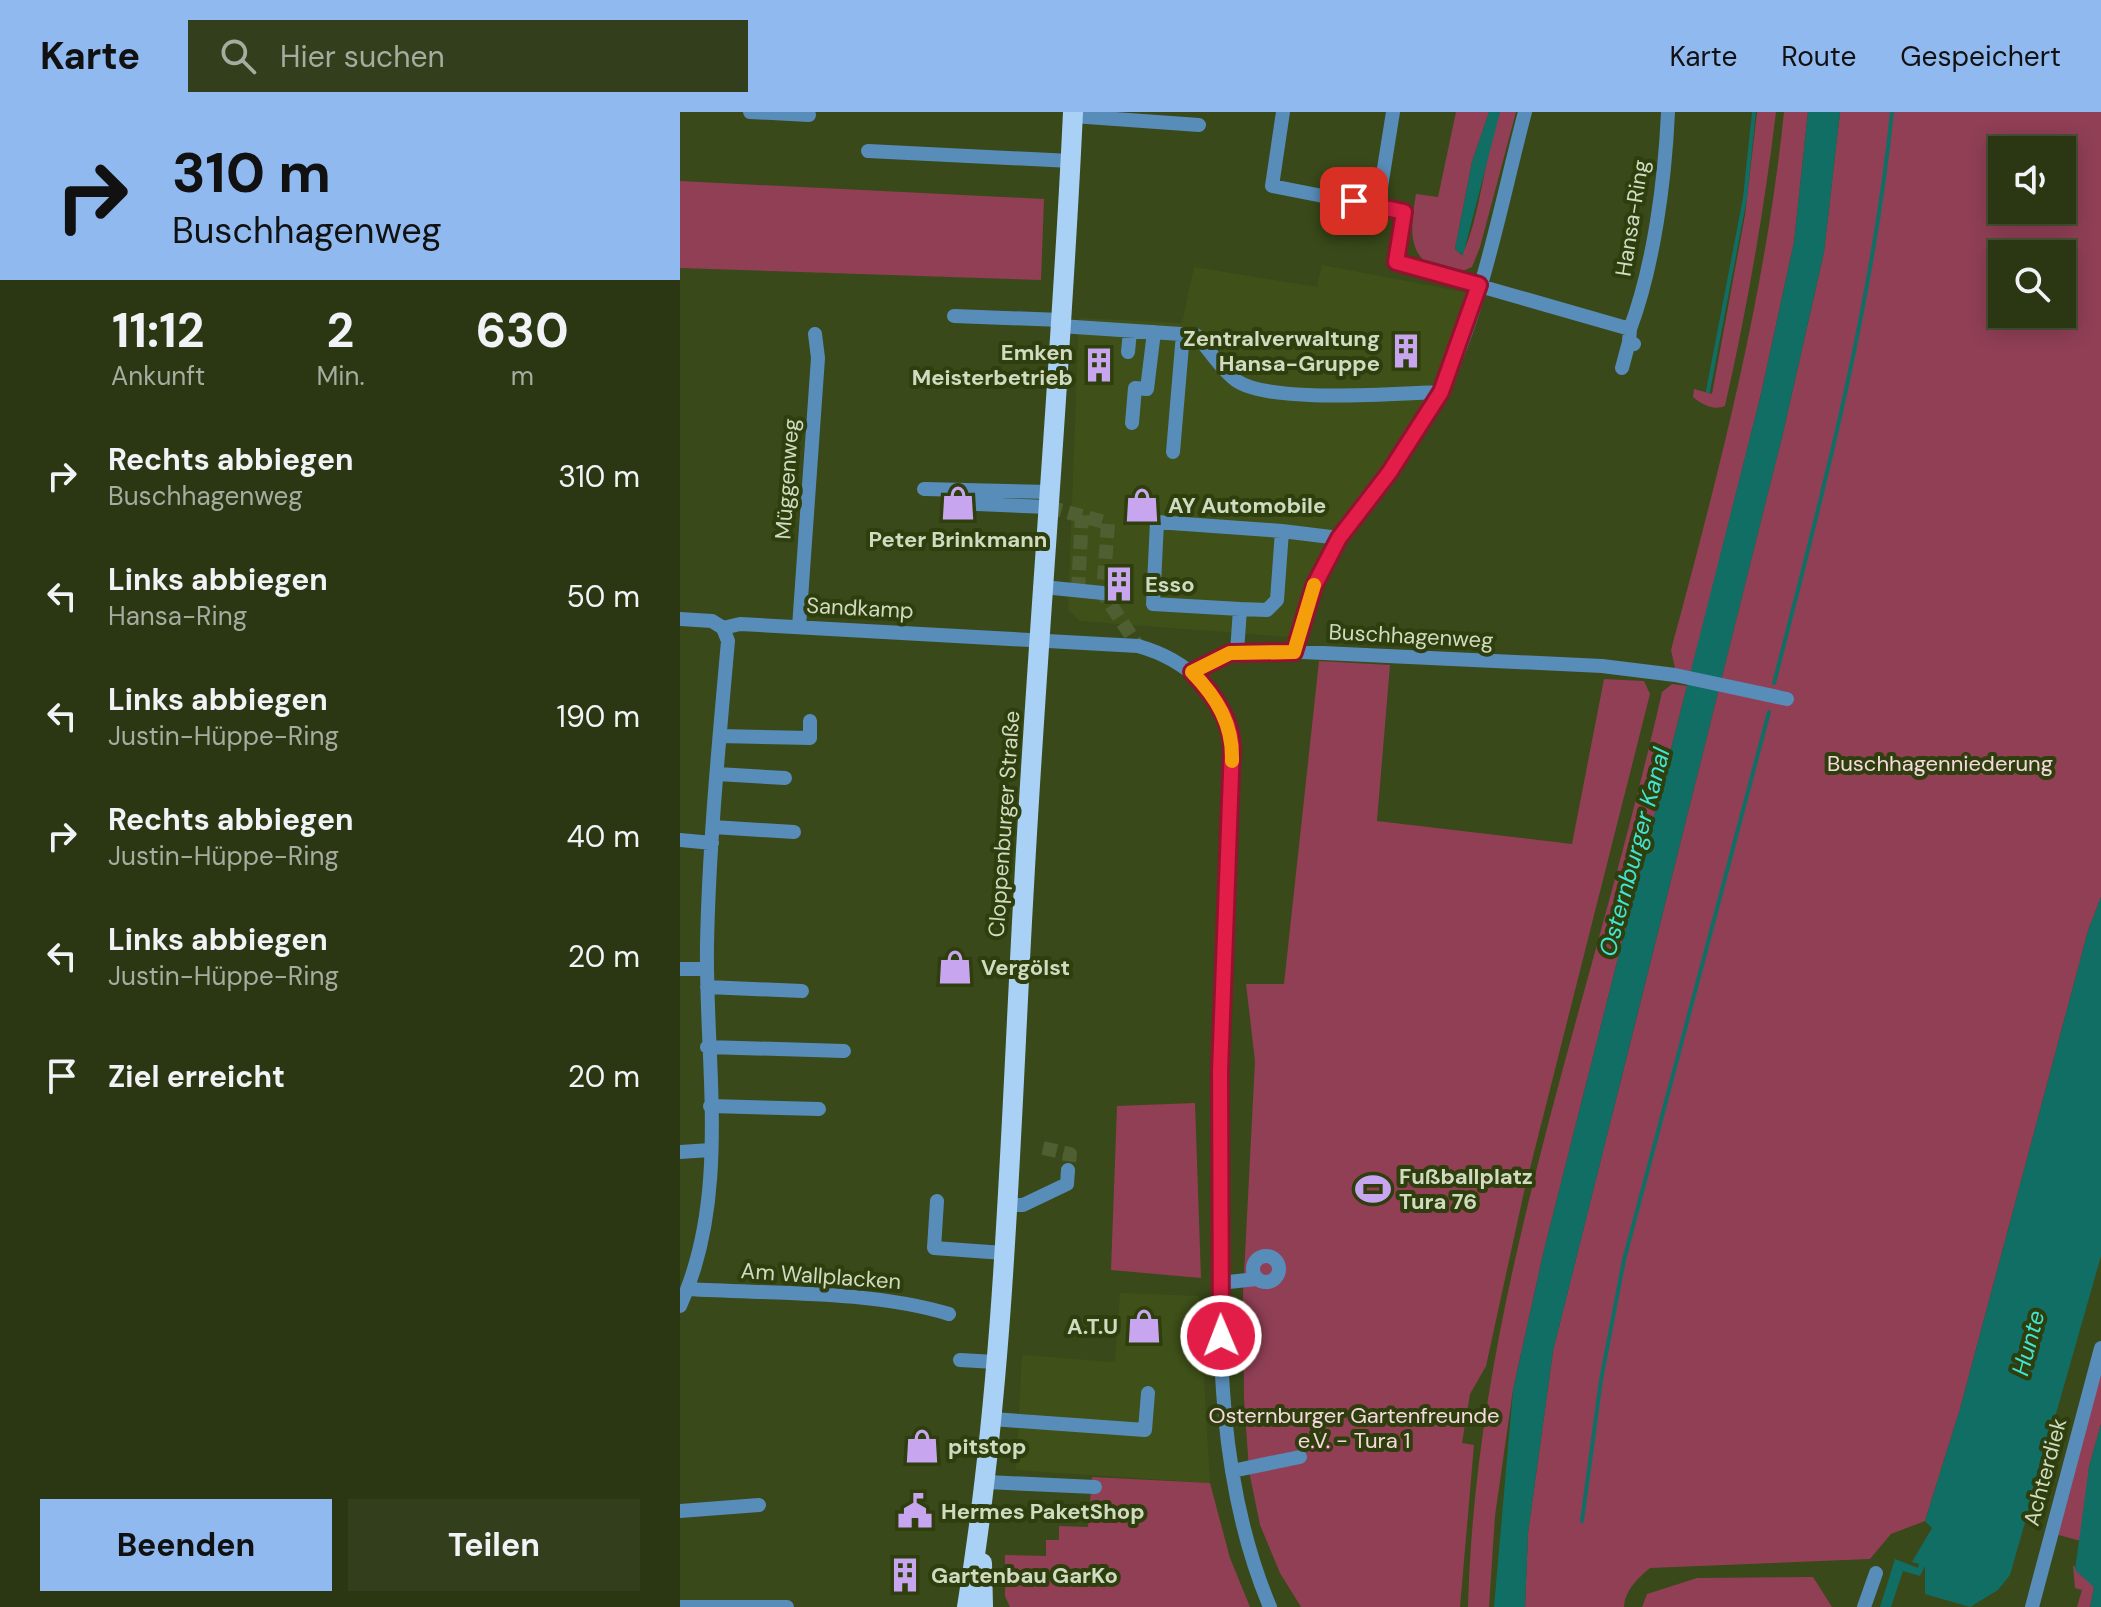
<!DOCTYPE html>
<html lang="de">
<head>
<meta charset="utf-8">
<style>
	:root { --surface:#2b3713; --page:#333f1c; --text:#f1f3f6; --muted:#a6aca0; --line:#475133; --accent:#90b9f0 }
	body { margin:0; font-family:"DM Sans",sans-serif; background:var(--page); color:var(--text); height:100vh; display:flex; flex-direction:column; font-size:30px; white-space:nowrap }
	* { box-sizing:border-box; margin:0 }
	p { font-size:26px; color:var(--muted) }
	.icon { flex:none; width:44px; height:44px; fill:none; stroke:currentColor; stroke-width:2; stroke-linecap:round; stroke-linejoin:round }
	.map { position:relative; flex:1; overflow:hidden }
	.sheet { display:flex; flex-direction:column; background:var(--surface); width:680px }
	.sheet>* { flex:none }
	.top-card { background:#90b9f0; color:#111; overflow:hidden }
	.controls { position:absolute; left:1308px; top:24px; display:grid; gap:16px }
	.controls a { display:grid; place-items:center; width:88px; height:88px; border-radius:0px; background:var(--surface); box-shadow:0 4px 20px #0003,0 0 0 2px var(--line); font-size:40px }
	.pin { position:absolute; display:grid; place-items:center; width:68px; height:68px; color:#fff; margin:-34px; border-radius:16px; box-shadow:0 4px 12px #0006 }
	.me { position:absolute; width:88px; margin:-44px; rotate:359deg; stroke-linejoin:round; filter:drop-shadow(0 0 6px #0008) }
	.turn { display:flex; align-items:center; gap:28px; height:168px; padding:0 40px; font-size:36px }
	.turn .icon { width:104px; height:104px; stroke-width:2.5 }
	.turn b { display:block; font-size:56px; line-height:68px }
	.eta { display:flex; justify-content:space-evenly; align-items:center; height:136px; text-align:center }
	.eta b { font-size:48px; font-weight:700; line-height:56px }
	.primary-button { display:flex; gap:16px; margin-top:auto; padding:16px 40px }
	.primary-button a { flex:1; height:92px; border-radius:0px; background:var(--accent); color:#111; font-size:32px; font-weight:700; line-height:92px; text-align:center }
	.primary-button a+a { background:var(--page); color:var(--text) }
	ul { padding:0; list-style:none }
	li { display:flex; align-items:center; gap:24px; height:120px; padding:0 40px }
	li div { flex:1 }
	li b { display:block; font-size:30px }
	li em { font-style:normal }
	header { display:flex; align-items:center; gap:48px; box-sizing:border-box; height:112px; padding:0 40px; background:var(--accent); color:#111 }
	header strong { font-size:38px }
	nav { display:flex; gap:44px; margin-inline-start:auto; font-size:28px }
	.search { width:560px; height:72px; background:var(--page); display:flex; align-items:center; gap:20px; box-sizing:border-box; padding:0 28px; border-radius:0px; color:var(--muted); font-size:30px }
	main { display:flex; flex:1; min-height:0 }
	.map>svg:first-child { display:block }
	.built { fill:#3f5119 }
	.green { fill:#903f55; fill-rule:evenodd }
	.water { fill:#116e65 }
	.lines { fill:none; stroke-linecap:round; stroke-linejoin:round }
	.stream { stroke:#116e65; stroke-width:4 }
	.minor-tunnel { stroke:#505f32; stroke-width:14; stroke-dasharray:14 7; stroke-linecap:butt }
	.minor { stroke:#588dba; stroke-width:14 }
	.major { stroke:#a8d1f5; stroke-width:20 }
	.route-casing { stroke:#92132f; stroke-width:20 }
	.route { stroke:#e11d48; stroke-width:14 }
	.slow { stroke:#f59e0b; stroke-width:14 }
	.labels { text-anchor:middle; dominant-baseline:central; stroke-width:8; stroke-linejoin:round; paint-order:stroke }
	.street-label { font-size:22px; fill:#d1dbc1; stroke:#2f3e0d }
	.poi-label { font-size:22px; font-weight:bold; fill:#d1dbc1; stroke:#2f3e0d; text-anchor:start }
	.park-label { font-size:22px; fill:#f6d9df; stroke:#2f3e0d }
	.water-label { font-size:24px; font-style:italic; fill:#41e3d2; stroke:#2f3e0d }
</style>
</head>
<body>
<header>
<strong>Karte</strong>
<div class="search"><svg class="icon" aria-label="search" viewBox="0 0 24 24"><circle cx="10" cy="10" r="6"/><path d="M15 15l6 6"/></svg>Hier suchen</div>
<nav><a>Karte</a><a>Route</a><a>Gespeichert</a></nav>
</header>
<main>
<section class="sheet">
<div class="top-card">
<div class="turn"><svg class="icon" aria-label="right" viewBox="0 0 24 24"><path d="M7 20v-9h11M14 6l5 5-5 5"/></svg><div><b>310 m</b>Buschhagenweg</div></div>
</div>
<div class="eta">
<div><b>11:12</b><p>Ankunft</p></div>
<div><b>2</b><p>Min.</p></div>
<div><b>630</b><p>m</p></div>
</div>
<ul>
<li><svg class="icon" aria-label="right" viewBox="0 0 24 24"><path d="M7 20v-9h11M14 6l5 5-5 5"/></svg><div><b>Rechts abbiegen</b><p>Buschhagenweg</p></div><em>310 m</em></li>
<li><svg class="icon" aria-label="left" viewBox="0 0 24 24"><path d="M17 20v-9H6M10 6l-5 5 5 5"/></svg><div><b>Links abbiegen</b><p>Hansa-Ring</p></div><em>50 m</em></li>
<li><svg class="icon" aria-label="left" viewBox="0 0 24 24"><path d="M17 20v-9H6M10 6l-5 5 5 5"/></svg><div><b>Links abbiegen</b><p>Justin-Hüppe-Ring</p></div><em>190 m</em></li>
<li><svg class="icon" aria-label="right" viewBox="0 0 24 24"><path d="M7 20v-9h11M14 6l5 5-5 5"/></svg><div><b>Rechts abbiegen</b><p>Justin-Hüppe-Ring</p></div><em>40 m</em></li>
<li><svg class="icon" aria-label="left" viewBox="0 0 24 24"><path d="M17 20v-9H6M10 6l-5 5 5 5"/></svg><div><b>Links abbiegen</b><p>Justin-Hüppe-Ring</p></div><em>20 m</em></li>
<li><svg class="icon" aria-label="arrive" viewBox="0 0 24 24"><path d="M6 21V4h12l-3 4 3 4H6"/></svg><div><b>Ziel erreicht</b></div><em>20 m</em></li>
</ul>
<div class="primary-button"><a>Beenden</a><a>Teilen</a></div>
</section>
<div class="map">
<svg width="1421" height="1495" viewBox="0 0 1421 1495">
	<rect width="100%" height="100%" fill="#394919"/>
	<path class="built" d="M 642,153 L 789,181 L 762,257 L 731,317 L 660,411 L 628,474 L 609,525 L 400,509 L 388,498 L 399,206 L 502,211 L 514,155 L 637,175 Z
		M 440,1181 L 519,1184 L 530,1371 L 336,1358 L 342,1243 L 435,1250 Z"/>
	<path class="green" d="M 776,0 L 809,0 L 792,50 L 775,137 L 782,143 C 801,104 804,43 820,0 L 836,0 L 800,135 L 792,155 C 779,161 774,160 761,157 C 725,148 731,111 736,82 L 758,85 Z
		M 1077,0 L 1096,0 C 1084,99 1067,197 1045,294 C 1034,299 1021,292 1013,285 L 1014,277 L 1032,282 L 1065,103 Z
		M 1104,0 L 1128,0 L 1114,130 L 1081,282 L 1011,561 L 995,556 L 991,538 C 1039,360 1085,184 1104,0 Z
		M 1160,0 L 1421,0 L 1421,785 L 1408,819 L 1280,1297 L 1245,1409 L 1211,1422 L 1190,1447 L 970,1456 C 958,1466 945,1478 944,1495 L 845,1495 L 848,1421 L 873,1239 L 1103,321 L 1144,140 ZM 1322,38 L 1382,38 L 1382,98 L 1322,98 ZM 1322,142 L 1382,142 L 1382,202 L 1322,202 Z
		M 0,69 L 364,87 L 361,168 L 0,156 Z
		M 639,549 L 710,553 L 697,709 L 892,732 L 924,567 L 964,569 L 970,582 L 844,1080 L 806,1254 L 790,1282 L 782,1331 L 794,1333 L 780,1495 L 621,1495 L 600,1461 L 580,1413 L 569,1359 L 564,1286 L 563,1182 L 575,949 L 566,872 L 604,872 Z
		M 992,572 L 1007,574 L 864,1138 L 833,1278 L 815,1404 L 809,1495 L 788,1495 C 796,1182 914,883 982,580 Z
		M 515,991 L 521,1166 L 431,1158 L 437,994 Z
		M 1421,1236 L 1421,1312 L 1409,1355 L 1401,1429 L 1371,1421 Z
		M 412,1365 L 530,1371 L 550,1446 L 570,1495 L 330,1495 L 325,1484 L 325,1443 L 366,1444 L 366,1428 L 379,1428 L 379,1414 L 408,1415 Z
		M 1393,1453 L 1414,1475 L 1410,1495 L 1397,1495 L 1402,1478 L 1395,1476 Z
		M 1133,1465 L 1152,1495 L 962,1495 L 967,1482 L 1017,1466 Z"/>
	<path class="water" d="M 809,0 L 820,0 L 783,143 L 775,137 L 792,50 Z
		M 1128,0 L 1160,0 L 1144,140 L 1103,321 L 873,1239 L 848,1421 L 845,1495 L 814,1495 L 833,1278 L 864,1138 L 1081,282 L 1114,130 Z
		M 1421,785 L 1421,1144 L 1330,1463 L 1318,1478 L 1290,1495 L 1245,1482 L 1245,1454 L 1240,1464 L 1223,1459 L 1211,1495 L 1200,1495 L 1215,1447 L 1238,1456 L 1239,1452 L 1232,1450 L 1252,1416 L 1245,1409 L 1280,1297 L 1408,819 Z
		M 1421,1312 L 1421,1495 L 1410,1495 L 1414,1475 L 1395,1458 L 1409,1355 Z"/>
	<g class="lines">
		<path class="stream" d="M 1028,279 L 1065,86 L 1074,0
			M 1094,571 C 1143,382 1192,194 1212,0
			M 902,1409 L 921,1268 L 944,1148 L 1089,600"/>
		<path class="minor-tunnel" d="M 368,395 L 428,411 L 423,481 L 458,534
			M 398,479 L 402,403
			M 363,1036 L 390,1042 L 388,1058"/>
		<path class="minor" d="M 70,0 L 129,3
			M 603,0 L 592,74 L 724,100 L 716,150 L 950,217 L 949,230 L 954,232
			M 393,4 L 519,13
			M 188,39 L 391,49
			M 698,94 L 713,0
			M 274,204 L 381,208
			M 380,214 L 516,223 C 529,237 542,259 557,269 C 591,292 717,281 761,280
			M 950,217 C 974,153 985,68 988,0
			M 448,240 L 450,219
			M 942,256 L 949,230
			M 452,311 L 455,276 L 467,277 L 474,220
			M 493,340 L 503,222
			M 244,377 L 369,380
			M 297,392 L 368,395
			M 363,475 L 423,481
			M 560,497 L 473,492 L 477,410 L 602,419
			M 0,507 L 32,509 L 43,516 L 60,512 L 458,534 C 505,547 548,583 552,634 C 546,784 540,933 540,1083 C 539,1222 535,1365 590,1495
			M 119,515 L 138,246 L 135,222
			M 557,540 L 560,497 L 587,498 L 597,488 L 602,419 L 659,426
			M 614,540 C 627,501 637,461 658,426 C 690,376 733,335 760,281 C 802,198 821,90 845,0
			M 512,560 L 550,541 L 580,538 L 922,554 L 995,563 L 1107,587
			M 40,624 L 130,626 L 130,609
			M 37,662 L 105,666
			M 33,715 L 114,720
			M 0,728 L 32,731
			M 0,857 L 27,857
			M 27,875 L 122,879
			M 27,935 L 164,939
			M 30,994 L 139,997
			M 0,1040 L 31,1038
			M 257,1089 L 254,1136 L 324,1141
			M 327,1093 L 343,1093 L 387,1072 L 388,1058
			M573 1157a13 13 0 1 1 26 0a13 13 0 1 1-26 0Z
			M 540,1171 L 576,1167
			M 8,1177 C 91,1182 190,1178 269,1202
			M 0,1194 C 51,1084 25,950 27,833 C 29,732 39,630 48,529 L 43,516
			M 280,1248 L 315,1250
			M 312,1307 L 465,1318 L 468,1281
			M 552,1359 L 620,1345
			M 306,1370 L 415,1375
			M 0,1399 L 79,1393
			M 0,1495 L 107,1495
			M 1184,1495 L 1196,1461
			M 1352,1495 L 1421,1236"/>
		<path class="major" d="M 302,1451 L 303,1495
			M 287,1495 C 326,1257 330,1015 344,774 C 358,516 381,258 393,0"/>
	</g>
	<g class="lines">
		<g class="route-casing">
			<path id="route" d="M 541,1224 L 540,959 L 552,634 C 550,604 532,581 512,560 L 550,541 L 614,540 L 634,474 L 659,426 L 709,361 L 761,280 L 799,173 L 716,150 L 724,100 L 674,89"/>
		</g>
		<use href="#route" class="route"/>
		<path class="slow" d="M 552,649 C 553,612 537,586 512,560 L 550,541 L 614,540 L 634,473"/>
	</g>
	<defs>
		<g id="building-bare" transform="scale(2.76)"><path d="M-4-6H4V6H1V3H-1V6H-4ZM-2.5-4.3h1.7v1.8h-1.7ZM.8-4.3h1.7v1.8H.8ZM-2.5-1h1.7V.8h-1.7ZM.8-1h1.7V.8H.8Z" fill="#c7a6ef" stroke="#2f3e0d" stroke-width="2.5" paint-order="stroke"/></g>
		<g id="shop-bare" transform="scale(2.76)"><path d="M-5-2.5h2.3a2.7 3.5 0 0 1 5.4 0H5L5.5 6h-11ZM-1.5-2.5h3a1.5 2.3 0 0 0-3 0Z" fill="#c7a6ef" stroke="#2f3e0d" stroke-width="2.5" paint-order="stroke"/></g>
		<g id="stadium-bare" transform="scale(2.76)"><path d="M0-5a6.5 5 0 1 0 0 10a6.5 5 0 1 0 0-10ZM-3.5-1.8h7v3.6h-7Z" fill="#c7a6ef" stroke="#2f3e0d" stroke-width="2.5" paint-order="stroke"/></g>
		<g id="civic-bare" transform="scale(2.76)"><path d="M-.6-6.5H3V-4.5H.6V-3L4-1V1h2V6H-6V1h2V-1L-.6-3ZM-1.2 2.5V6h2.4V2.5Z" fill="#c7a6ef" stroke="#2f3e0d" stroke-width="2.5" paint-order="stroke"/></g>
	</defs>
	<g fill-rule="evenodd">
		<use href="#building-bare" x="726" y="239"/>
		<use href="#building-bare" x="419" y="253"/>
		<use href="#shop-bare" x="278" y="391"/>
		<use href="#shop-bare" x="462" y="393"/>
		<use href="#building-bare" x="439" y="472"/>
		<use href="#shop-bare" x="275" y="855"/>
		<use href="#stadium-bare" x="693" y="1077"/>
		<use href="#shop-bare" x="464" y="1214"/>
		<use href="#shop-bare" x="242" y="1334"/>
		<use href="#civic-bare" x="235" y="1399"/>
		<use href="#building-bare" x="225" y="1463"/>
	</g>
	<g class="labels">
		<g class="street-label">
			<text transform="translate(952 106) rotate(-81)">Hansa-Ring</text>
			<text transform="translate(107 367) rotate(-86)">Müggenweg</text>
			<text transform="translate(180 496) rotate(3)">Sandkamp</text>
			<text transform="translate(731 524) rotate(3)">Buschhagenweg</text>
			<text transform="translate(324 712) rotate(-86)">Cloppenburger Straße</text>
			<text transform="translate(141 1164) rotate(4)">Am Wallplacken</text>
			<text transform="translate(1365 1360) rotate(-75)">Achterdiek</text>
		</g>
		<g class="poi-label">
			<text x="700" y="226" text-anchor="end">Zentralverwaltung<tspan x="700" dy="25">Hansa-Gruppe</tspan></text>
			<text x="393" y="240" text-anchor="end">Emken<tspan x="393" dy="25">Meisterbetrieb</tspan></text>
			<text x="488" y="393">AY Automobile</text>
			<text x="278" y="427" text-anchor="middle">Peter Brinkmann</text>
			<text x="465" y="472">Esso</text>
			<text x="301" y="855">Vergölst</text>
			<text x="719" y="1064">Fußballplatz<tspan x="719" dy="25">Tura 76</tspan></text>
			<text x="438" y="1214" text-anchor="end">A.T.U</text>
			<text x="268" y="1334">pitstop</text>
			<text x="261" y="1399">Hermes PaketShop</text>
			<text x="251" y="1463">Gartenbau GarKo</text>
		</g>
		<g class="park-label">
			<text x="1260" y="651">Buschhagenniederung</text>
			<text x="674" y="1303">Osternburger Gartenfreunde<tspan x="674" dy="25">e.V. - Tura 1</tspan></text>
		</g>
		<g class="water-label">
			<text transform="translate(954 740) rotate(-75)">Osternburger Kanal</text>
			<text transform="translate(1348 1231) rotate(-75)">Hunte</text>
		</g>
	</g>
</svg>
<div class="controls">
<a><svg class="icon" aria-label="sound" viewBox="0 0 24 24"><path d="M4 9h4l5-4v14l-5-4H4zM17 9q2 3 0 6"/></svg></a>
<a><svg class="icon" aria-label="search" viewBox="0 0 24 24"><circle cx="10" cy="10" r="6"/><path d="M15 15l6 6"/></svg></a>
</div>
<div class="pin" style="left:674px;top:89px;background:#d93025"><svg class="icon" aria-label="arrive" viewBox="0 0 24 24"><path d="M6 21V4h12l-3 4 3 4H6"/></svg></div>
<svg class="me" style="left:541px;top:1224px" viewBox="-20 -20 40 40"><circle r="17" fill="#e11d48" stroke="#fff" stroke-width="3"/><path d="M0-11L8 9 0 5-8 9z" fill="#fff"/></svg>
</div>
</main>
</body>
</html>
